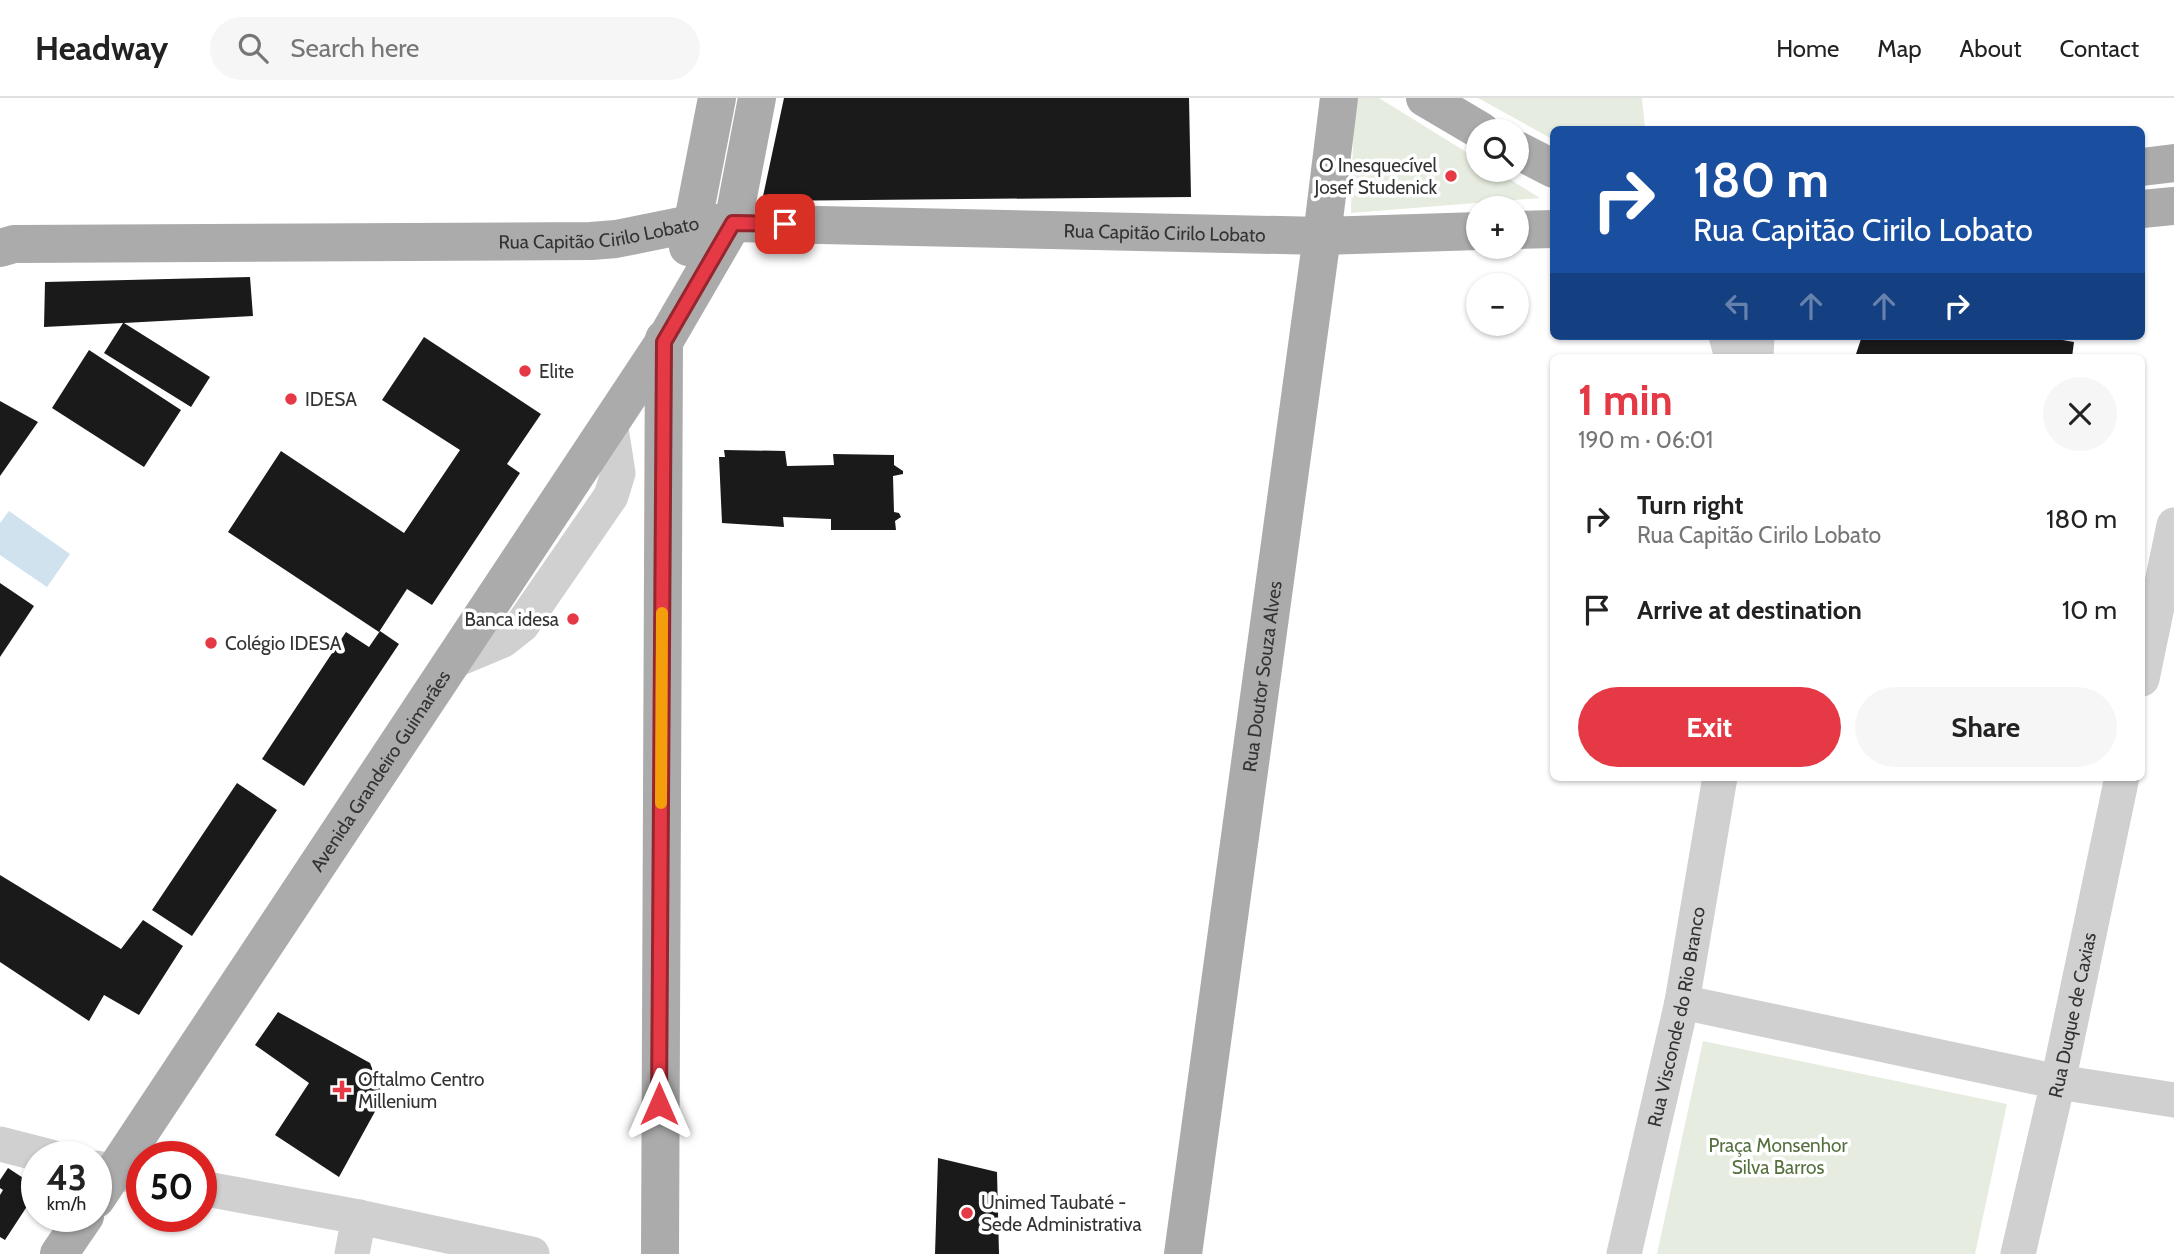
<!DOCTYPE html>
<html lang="en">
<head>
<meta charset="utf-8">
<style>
	:root { --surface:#fff; --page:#f6f6f6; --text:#222; --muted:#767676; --line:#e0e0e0; --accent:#e63946 }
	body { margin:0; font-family:Cabin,sans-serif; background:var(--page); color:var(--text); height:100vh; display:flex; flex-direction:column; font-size:26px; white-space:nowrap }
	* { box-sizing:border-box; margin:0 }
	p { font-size:23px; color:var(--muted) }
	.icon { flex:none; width:38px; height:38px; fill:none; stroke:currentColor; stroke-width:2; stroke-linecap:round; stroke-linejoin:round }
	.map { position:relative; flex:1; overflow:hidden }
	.side { position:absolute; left:1550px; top:256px; width:595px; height:427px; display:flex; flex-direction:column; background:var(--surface); border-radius:10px; box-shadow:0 2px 5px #0004 }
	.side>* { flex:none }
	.guide { position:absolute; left:1550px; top:28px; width:595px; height:214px; border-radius:10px; box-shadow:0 2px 5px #0004; background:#1a4fa0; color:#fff; overflow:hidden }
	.buttons { position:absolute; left:1466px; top:21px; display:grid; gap:14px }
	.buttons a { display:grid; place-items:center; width:63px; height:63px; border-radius:50%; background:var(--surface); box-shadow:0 2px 5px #0004; font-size:35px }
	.speed { position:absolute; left:21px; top:1043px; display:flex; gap:14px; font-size:35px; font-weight:700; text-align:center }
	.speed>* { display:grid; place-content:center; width:91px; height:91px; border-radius:50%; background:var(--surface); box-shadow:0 2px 5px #0004; line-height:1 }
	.speed small { font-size:18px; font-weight:400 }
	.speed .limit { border:10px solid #d22; background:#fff; color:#111 }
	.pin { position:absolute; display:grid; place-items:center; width:60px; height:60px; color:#fff; margin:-30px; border-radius:14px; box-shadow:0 4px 10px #0006 }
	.me { position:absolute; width:77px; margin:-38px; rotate:0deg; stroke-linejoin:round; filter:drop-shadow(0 0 5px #0008) }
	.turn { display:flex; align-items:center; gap:24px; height:147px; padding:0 28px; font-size:32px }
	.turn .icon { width:91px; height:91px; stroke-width:2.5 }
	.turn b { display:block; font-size:49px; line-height:60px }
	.lanes { display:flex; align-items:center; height:66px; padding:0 28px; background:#0003; justify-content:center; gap:35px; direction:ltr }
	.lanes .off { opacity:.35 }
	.round { display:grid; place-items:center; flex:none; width:74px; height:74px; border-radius:37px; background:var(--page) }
	.summary { display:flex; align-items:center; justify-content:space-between; height:119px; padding:0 28px }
	h1 { font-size:42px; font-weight:800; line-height:52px; color:var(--accent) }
	.button { display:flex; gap:14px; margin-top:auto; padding:14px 28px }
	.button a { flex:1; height:80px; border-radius:42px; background:var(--accent); color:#fff; font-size:28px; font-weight:800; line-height:80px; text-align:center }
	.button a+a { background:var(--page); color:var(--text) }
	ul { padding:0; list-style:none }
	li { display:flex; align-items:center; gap:21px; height:91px; padding:0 28px }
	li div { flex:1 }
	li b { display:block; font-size:26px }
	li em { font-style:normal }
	header { display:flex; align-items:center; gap:42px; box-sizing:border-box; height:98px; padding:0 35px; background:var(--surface); border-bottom:2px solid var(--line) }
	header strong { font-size:33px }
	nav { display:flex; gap:38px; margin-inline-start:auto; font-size:24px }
	.search { width:490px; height:63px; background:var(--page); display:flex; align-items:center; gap:18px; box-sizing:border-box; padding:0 24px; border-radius:38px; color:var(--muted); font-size:26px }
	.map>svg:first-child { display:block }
	.green { fill:#e6ecdf }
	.water { fill:#cfe2ee }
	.building { fill:#1a1a1a }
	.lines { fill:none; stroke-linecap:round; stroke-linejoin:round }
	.minor { stroke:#d0d0d0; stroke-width:35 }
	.major { stroke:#ababab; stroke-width:38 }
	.route-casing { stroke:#96252e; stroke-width:18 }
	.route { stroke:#e63946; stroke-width:12 }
	.slow { stroke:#f59e0b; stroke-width:12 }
	.poi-dot { fill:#e63946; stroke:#fff; stroke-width:2.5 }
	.labels { text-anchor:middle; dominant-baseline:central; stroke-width:7; stroke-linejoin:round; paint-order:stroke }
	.poi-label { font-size:19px; fill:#333; stroke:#fff; text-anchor:start }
	.street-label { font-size:19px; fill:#333; stroke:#fff }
	.park-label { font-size:19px; fill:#56703f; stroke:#fff }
</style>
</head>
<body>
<header>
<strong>Headway</strong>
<div class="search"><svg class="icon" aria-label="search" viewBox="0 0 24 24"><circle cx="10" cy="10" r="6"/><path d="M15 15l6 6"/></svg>Search here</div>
<nav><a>Home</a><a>Map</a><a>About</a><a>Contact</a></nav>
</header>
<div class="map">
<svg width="2174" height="1156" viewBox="0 0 2174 1156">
	<rect width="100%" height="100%" fill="#fff"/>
	<path class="green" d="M 1354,0 L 1379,0 L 1479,62 L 1479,72 L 1495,72 L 1540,100 L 1351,115 Z
		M 1478,0 L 1642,0 L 1645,31 L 1554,32 L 1554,42 Z
		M 1703,943 L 2007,1006 L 1975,1156 L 1657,1156 Z"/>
	<path class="water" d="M 9,413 L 70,456 L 47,489 L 0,457 L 0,425 Z"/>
	<path class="building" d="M 784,0 L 1189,0 L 1191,99 L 762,103 Z
		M 250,179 L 253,218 L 124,225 L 210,279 L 191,309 L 104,255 L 123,225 L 44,229 L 45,184 Z
		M 1862,238 L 2040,238 L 2074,244 L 2072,259 L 1855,259 Z
		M 424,239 L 541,316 L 507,366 L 520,375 L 432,507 L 407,491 L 379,534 L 228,434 L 281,353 L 404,435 L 460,352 L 382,302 Z
		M 89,252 L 181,312 L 144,369 L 52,310 Z
		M 0,303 L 38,324 L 0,378 Z
		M 724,352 L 785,353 L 787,368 L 834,367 L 833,356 L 894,357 L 894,367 L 903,373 L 903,376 L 893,378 L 894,414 L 899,415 L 901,419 L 895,423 L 896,432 L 831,432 L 831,421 L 783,419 L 784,429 L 722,425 L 719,359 L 725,359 Z
		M 0,485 L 34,508 L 0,559 Z
		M 380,533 L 399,546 L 304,688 L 262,661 L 346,534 L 369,549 Z
		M 237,685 L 277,712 L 192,838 L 152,812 Z
		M 0,777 L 121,851 L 143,822 L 183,848 L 139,917 L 104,897 L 89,923 L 0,864 Z
		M 278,914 L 370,965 L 383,999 L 339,1079 L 275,1037 L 309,985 L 255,947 Z
		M 938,1060 L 997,1074 L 999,1156 L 935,1156 Z
		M 8,1070 L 37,1089 L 37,1093 L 5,1142 L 0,1139 L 0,1097 L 3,1092 L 0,1090 L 0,1082 Z"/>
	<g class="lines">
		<g class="minor">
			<path d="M 1726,238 L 1732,259"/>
			<path d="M 1756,259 L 1757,238"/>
			<path d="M 453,563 L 503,542 L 522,527 L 611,398 L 618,375 L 610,324"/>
			<path d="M 2142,581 L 2174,427"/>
			<path d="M 1682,904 L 2058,984 L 2174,1002"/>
			<path d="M 0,1046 L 51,1059"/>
			<path d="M 96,1070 L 142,1079"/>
			<path d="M 201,1090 L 359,1119 L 532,1156"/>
			<path d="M 352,1156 L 359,1119"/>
			<path id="s1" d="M 1624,1156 L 1682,904 L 1720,679"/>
			<path id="s2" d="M 2018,1156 L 2058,984 L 2122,679"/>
		</g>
		<g class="major">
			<path d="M 1425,0 L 1481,33"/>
			<path d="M 1517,52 L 1554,71"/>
			<path d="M 2142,69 L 2174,65"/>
			<path d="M 2142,111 L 2174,108"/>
			<path d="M 1517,132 L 1554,131"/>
			<path d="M 688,149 L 717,0"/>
			<path id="s3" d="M 0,150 L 14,146 L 591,143 L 616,141 L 695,125 L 733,125 L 1322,138 L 1479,133"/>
			<path id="s4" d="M 96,1101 L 664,244 L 733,125 L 757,0"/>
			<path d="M 59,1156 L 85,1118"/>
			<path d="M 660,1156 L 664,241"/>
			<path id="s5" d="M 1183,1156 L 1322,138 L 1339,0"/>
		</g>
	</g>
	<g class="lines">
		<g class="route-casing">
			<path id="route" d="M 659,1006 L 664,244 L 733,125 L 785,126"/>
		</g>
		<use href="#route" class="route"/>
		<path class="slow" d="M 661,705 L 662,515"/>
	</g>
	<g class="poi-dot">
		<circle cx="1451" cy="78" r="7"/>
		<circle cx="525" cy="273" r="7"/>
		<circle cx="291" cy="301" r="7"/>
		<circle cx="573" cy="521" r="7"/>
		<circle cx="211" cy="545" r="7"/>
		<path d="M338.5 981.5h7v7h7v7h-7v7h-7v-7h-7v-7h7z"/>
		<circle cx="967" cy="1115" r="7"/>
	</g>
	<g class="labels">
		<g class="poi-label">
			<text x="1437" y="67" text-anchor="end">O Inesquecível<tspan x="1437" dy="22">Josef Studenick</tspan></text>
			<text x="539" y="273">Elite</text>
			<text x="305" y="301">IDESA</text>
			<text x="559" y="521" text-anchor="end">Banca idesa</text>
			<text x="225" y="545">Colégio IDESA</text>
			<text x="358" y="981">Oftalmo Centro<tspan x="358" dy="22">Millenium</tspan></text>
			<text x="981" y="1104">Unimed Taubaté -<tspan x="981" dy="22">Sede Administrativa</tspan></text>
		</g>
		<g class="street-label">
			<text stroke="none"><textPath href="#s3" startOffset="600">Rua Capitão Cirilo Lobato</textPath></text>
			<text stroke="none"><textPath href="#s3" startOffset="1167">Rua Capitão Cirilo Lobato</textPath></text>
			<text stroke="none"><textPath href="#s5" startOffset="583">Rua Doutor Souza Alves</textPath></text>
			<text stroke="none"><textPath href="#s4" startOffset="514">Avenida Grandeiro Guimarães</textPath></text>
			<text stroke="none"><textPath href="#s1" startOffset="243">Rua Visconde do Rio Branco</textPath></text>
			<text stroke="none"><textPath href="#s2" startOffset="245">Rua Duque de Caxias</textPath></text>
		</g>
		<g class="park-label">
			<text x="1778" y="1047">Praça Monsenhor<tspan x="1778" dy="22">Silva Barros</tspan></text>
		</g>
	</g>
</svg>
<div class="buttons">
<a><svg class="icon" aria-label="search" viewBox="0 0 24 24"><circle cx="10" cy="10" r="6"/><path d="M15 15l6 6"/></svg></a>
<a>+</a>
<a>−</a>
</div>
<div class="speed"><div>43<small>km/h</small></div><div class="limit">50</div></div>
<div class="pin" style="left:785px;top:126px;background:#d93025"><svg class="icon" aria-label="arrive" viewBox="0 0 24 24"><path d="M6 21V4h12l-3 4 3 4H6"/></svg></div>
<svg class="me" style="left:659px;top:1006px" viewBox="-20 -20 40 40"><path d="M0-17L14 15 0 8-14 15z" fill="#e63946" stroke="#fff" stroke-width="4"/></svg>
<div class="guide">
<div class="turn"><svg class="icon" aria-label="right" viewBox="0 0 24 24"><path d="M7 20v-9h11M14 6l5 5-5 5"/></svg><div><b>180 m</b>Rua Capitão Cirilo Lobato</div></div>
<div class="lanes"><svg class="icon off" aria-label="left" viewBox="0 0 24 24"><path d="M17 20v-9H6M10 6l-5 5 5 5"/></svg><svg class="icon off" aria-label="ahead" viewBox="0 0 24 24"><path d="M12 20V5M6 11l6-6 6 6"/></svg><svg class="icon off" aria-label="ahead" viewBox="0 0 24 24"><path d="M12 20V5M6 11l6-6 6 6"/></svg><svg class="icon" aria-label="right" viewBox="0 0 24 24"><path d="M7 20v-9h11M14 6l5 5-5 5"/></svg></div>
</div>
<section class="side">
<div class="summary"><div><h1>1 min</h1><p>190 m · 06:01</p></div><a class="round"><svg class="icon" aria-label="close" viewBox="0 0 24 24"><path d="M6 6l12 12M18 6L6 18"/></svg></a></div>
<ul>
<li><svg class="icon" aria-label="right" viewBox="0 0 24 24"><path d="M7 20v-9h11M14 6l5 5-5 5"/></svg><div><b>Turn right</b><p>Rua Capitão Cirilo Lobato</p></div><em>180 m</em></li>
<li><svg class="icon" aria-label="arrive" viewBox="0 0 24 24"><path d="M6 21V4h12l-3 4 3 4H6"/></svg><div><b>Arrive at destination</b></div><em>10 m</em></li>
</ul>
<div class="button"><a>Exit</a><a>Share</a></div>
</section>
</div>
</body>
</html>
